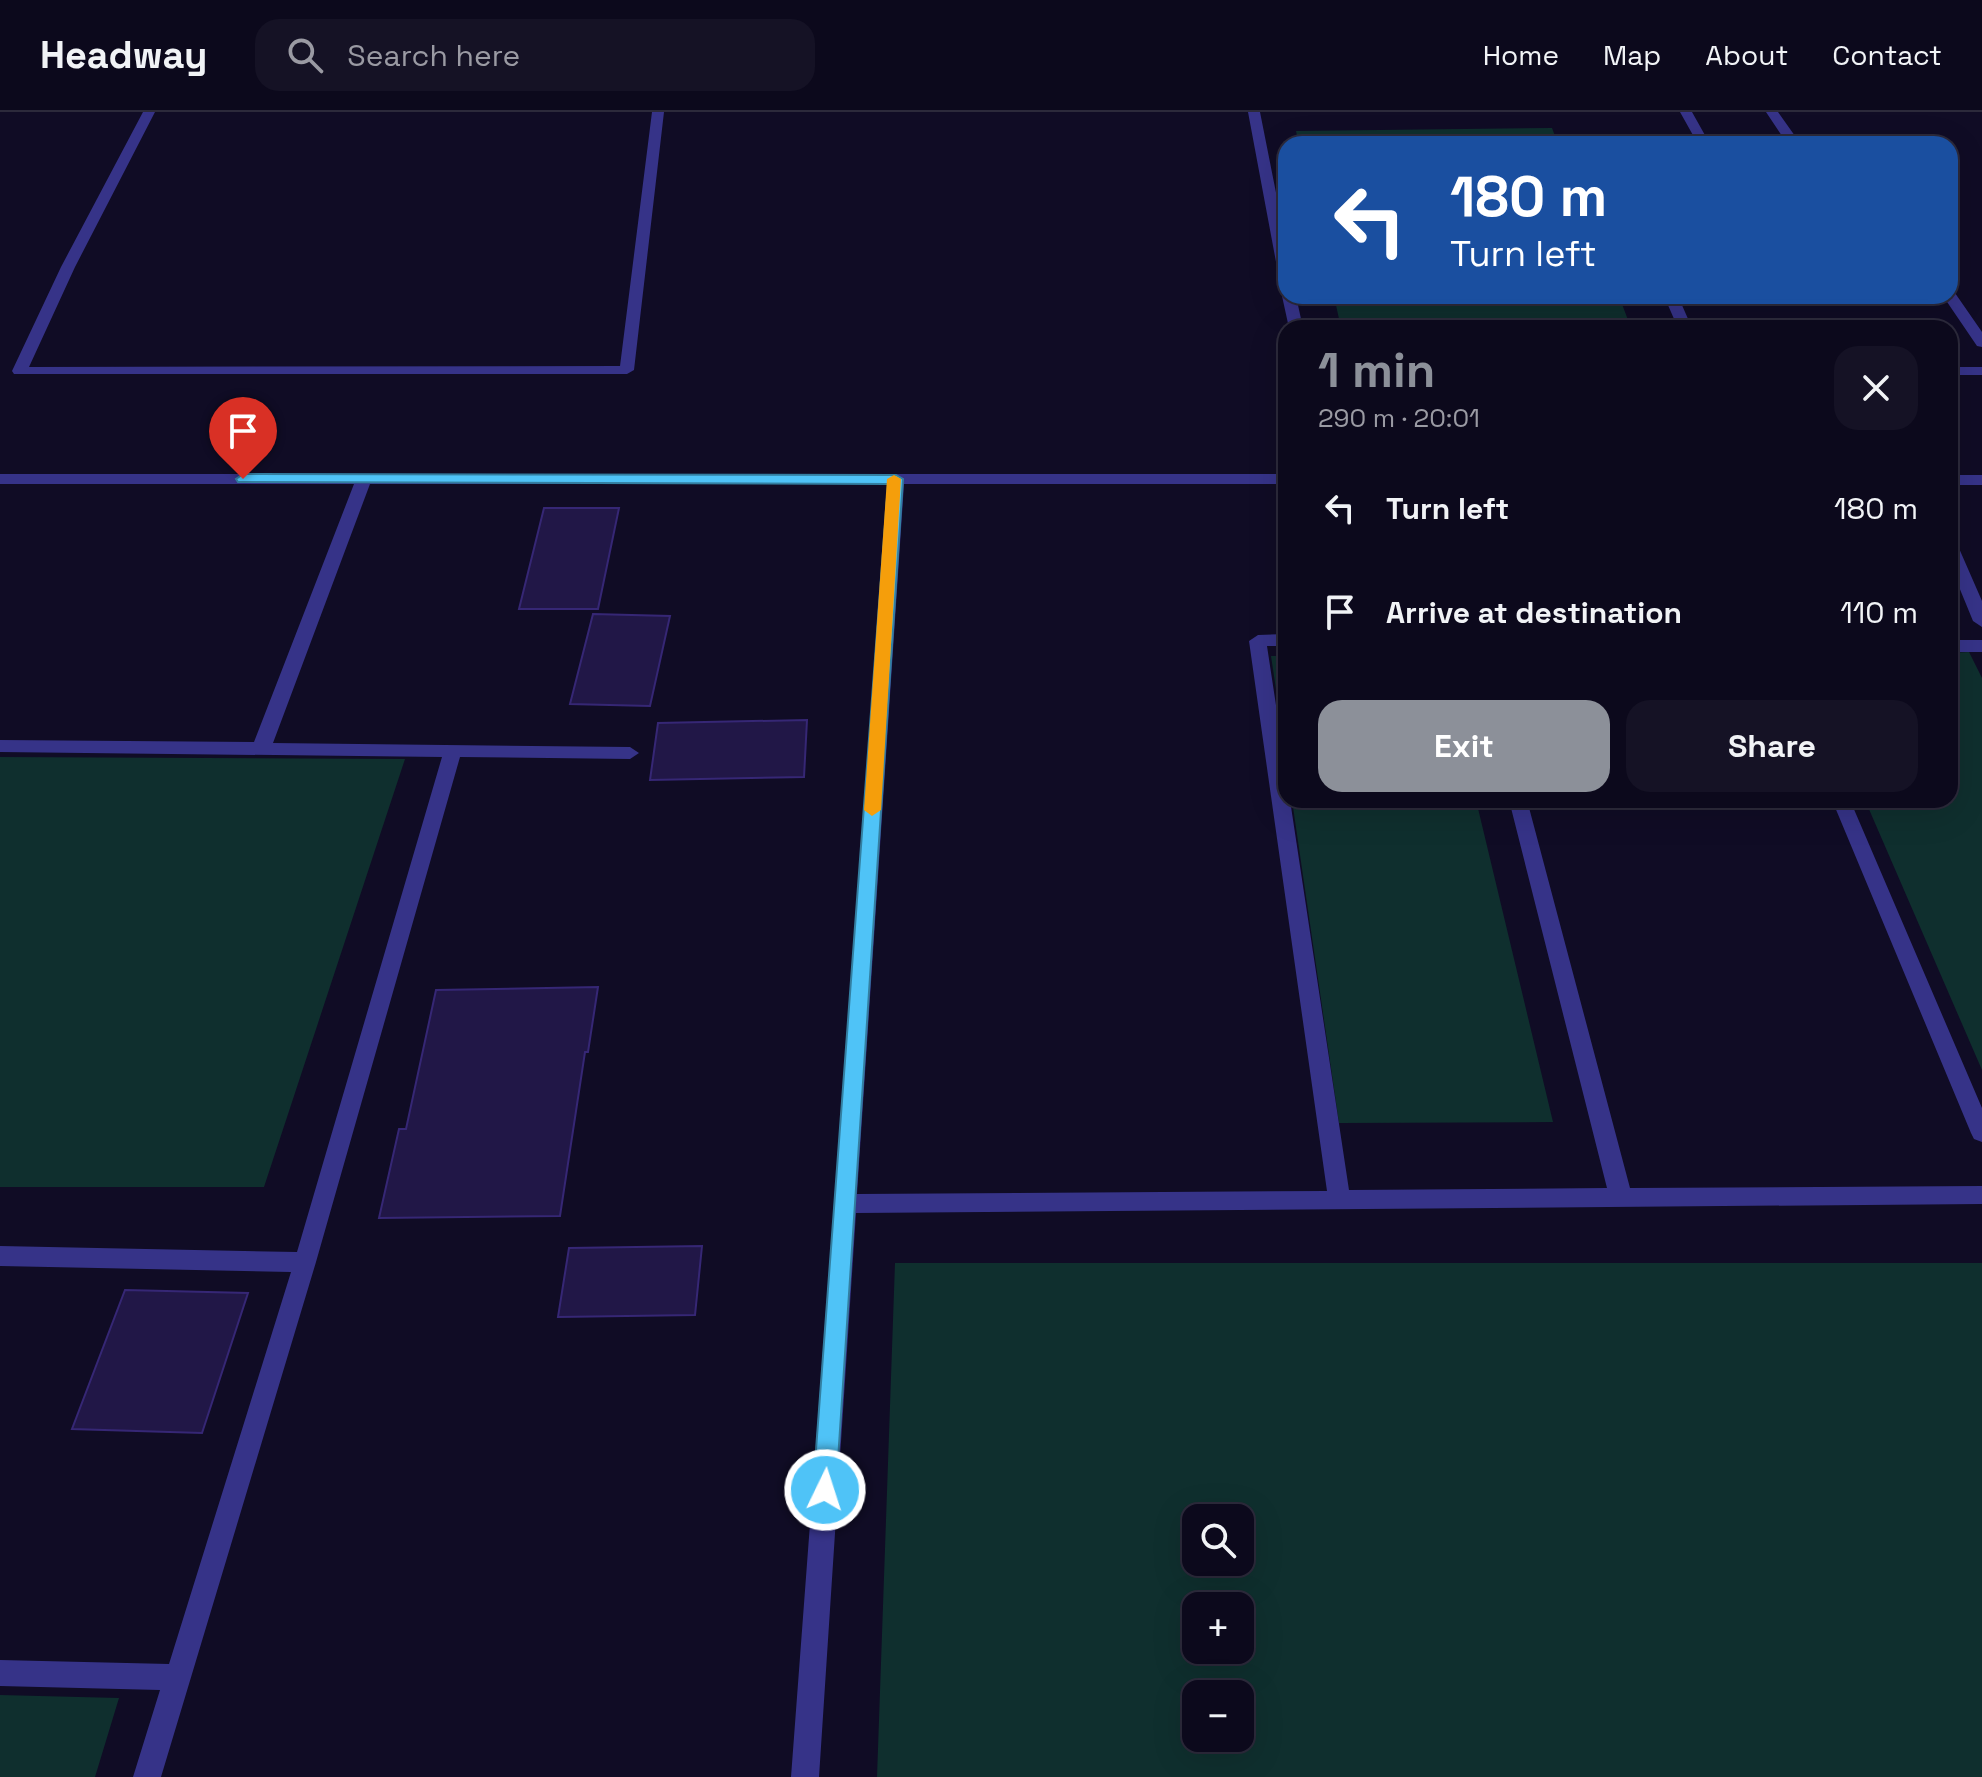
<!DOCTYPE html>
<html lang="en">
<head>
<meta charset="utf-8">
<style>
	:root { --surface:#0c091c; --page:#151225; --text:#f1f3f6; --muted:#9a9aa3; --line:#2c2a3b; --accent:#8c9099 }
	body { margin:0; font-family:"Space Grotesk",sans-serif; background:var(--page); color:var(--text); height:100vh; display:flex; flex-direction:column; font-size:30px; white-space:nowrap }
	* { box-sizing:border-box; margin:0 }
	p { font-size:26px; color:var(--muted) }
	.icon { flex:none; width:44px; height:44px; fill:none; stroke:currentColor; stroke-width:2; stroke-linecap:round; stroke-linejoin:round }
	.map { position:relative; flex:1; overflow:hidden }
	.details { position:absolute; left:1278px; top:208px; width:680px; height:488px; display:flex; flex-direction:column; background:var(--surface); border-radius:24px; box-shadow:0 8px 32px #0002,0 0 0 2px var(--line) }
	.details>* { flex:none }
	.top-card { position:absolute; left:1278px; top:24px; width:680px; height:168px; border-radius:24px; box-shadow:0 8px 32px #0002,0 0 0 2px var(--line); background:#1a4fa0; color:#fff; overflow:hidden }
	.fabs { position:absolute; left:1182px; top:1392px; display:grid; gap:16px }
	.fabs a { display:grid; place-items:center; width:72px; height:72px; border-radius:16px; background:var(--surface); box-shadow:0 8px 32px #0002,0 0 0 2px var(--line); font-size:40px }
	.pin { position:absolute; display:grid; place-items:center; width:68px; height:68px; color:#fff; margin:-82px -34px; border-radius:50% 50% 50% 0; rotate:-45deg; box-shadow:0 0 8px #0007 }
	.pin .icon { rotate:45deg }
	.me { position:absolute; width:88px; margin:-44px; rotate:4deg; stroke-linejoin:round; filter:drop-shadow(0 0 6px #0008) }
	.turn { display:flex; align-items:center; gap:28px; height:168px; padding:0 40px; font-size:36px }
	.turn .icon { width:104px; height:104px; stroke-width:2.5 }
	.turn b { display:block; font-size:56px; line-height:68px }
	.round { display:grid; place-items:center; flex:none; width:84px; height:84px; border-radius:24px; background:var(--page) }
	.summary { display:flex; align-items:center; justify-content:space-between; height:136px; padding:0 40px }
	h1 { font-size:48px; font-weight:600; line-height:60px; color:var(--accent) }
	.primary-button { display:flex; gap:16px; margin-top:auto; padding:16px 40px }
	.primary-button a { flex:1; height:92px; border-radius:24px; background:var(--accent); color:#fff; font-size:32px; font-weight:600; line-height:92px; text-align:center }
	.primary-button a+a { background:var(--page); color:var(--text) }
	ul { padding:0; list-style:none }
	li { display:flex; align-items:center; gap:24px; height:104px; padding:0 40px }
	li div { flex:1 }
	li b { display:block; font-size:30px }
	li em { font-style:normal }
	header { display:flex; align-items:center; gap:48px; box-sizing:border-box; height:112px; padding:0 40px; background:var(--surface); border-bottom:2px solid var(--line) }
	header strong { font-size:38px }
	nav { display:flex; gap:44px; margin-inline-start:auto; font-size:28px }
	.search { width:560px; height:72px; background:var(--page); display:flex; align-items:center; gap:20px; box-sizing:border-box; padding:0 28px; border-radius:24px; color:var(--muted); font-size:30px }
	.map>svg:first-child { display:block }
	.green { fill:#0f2f2e; fill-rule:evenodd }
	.building { fill:#211747; stroke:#362775; stroke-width:2 }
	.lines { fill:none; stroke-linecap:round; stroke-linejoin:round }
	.service { fill:#363388; fill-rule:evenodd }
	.minor { fill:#363388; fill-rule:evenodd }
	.route { fill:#4fc3f7; stroke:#337fa1; stroke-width:2 }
	.slow { fill:#f59e0b }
</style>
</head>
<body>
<header>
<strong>Headway</strong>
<div class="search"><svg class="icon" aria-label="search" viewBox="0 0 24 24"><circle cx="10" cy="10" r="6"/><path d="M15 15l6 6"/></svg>Search here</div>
<nav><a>Home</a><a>Map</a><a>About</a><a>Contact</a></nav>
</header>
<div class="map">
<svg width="1982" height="1665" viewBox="0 0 1982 1665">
	<rect width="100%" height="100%" fill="#100c25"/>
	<path class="green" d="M 1552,16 L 1558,32 L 1299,32 L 1296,19 Z
		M 1334,184 L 1619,184 L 1631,216 L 1341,216 Z
		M 1969,540 L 1982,566 L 1982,958 L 1865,688 L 1950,688 L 1950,541 Z
		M 1271,544 L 1286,544 L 1286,644 Z
		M 0,645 L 405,647 L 264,1075 L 0,1075 Z
		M 1292,688 L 1476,688 L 1553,1010 L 1339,1011 Z
		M 895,1151 L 1982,1151 L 1982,1665 L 877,1665 ZM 1196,1406 L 1240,1406 L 1240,1450 L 1196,1450 ZM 1240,1494 L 1240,1538 L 1196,1538 L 1196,1494 ZM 1240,1582 L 1240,1626 L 1196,1626 L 1196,1582 Z
		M 0,1583 L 119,1586 L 95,1665 L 0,1665 Z"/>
	<path class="building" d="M 544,396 L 619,396 L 598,497 L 519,497 Z
		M 593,502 L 670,504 L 650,594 L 570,592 Z
		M 807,608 L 804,665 L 650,668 L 658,611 Z
		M 598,875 L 588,940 L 585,940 L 560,1104 L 379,1106 L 399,1017 L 406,1017 L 436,878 Z
		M 702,1134 L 695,1203 L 558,1205 L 569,1136 Z
		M 125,1178 L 248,1181 L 202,1321 L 72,1317 Z"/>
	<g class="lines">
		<path class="service" d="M 143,0 L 155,0 L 75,155 L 29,255 L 620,254 L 652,0 L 664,0 L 634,258 L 627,262 L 14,262 L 12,259 L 61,155 Z
			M 1680,0 L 1692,0 L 1706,25 L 1782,24 L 1766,0 L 1778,0 L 1795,24 L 1841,25 L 1855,32 L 1598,32 L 1604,28 L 1694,25 Z
			M 1950,180 L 1955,181 L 1982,220 L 1982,235 L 1977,234 L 1943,184 L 1950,184 Z
			M 1664,184 L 1678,184 L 1692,216 L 1678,216 Z
			M 1950,255 L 1982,255 L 1982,263 L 1950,263 Z"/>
		<path class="minor" d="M 1248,0 L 1260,0 L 1286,131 L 1286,170 L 1279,166 Z
			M 1286,180 L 1286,184 L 1296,184 L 1303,216 L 1289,216 L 1282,184 Z
			M 0,362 L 1286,362 L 1286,372 L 904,372 L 857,1082 L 1327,1079 L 1249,529 L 1258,523 L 1286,522 L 1286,534 L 1267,534 L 1286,659 L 1286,688 L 1290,688 L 1349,1078 L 1607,1076 L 1509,688 L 1527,688 L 1630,1076 L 1982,1074 L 1982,1092 L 856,1101 L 819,1665 L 791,1665 L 888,372 L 370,372 L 273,631 L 630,635 L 639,641 L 630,647 L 460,645 L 316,1150 L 161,1665 L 133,1665 L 160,1578 L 0,1574 L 0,1548 L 169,1552 L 291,1160 L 0,1154 L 0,1134 L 297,1140 L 442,645 L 0,640 L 0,628 L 254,630 L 354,372 L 0,372 Z
			M 1950,363 L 1982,363 L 1982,373 L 1950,373 Z
			M 1950,429 L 1958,434 L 1982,489 L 1982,515 L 1973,509 L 1950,453 Z
			M 1950,528 L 1982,528 L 1982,540 L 1950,540 Z
			M 1832,688 L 1850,688 L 1982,996 L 1982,1030 L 1974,1027 L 1971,1021 Z"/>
	</g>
	<path class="route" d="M 243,362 L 896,363 L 903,367 L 836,1378 L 833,1386 L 825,1389 L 817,1386 L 813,1378 L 888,372 L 238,370 L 236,367 Z"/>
	<path class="slow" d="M 894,363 L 901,367 L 881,698 L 872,704 L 864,698 L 887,367 Z"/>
</svg>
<div class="fabs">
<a><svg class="icon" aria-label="search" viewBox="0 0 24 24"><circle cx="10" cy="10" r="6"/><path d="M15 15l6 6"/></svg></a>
<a>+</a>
<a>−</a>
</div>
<div class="pin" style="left:243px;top:367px;background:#d93025"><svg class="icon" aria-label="arrive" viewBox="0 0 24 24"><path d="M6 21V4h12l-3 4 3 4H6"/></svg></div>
<svg class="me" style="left:825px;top:1378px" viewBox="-20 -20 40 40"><circle r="17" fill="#4fc3f7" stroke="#fff" stroke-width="3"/><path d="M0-11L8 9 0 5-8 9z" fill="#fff"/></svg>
<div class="top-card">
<div class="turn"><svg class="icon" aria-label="left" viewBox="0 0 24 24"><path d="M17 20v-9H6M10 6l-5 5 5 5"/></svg><div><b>180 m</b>Turn left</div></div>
</div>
<section class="details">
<div class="summary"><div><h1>1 min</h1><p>290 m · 20:01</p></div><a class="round"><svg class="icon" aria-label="close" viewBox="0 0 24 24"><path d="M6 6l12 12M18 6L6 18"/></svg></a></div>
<ul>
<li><svg class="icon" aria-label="left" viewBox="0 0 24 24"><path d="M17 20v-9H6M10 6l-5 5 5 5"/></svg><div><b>Turn left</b></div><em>180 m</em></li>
<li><svg class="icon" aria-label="arrive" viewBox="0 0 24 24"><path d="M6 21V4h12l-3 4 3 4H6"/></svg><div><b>Arrive at destination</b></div><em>110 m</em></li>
</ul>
<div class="primary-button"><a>Exit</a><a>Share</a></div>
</section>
</div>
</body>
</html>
